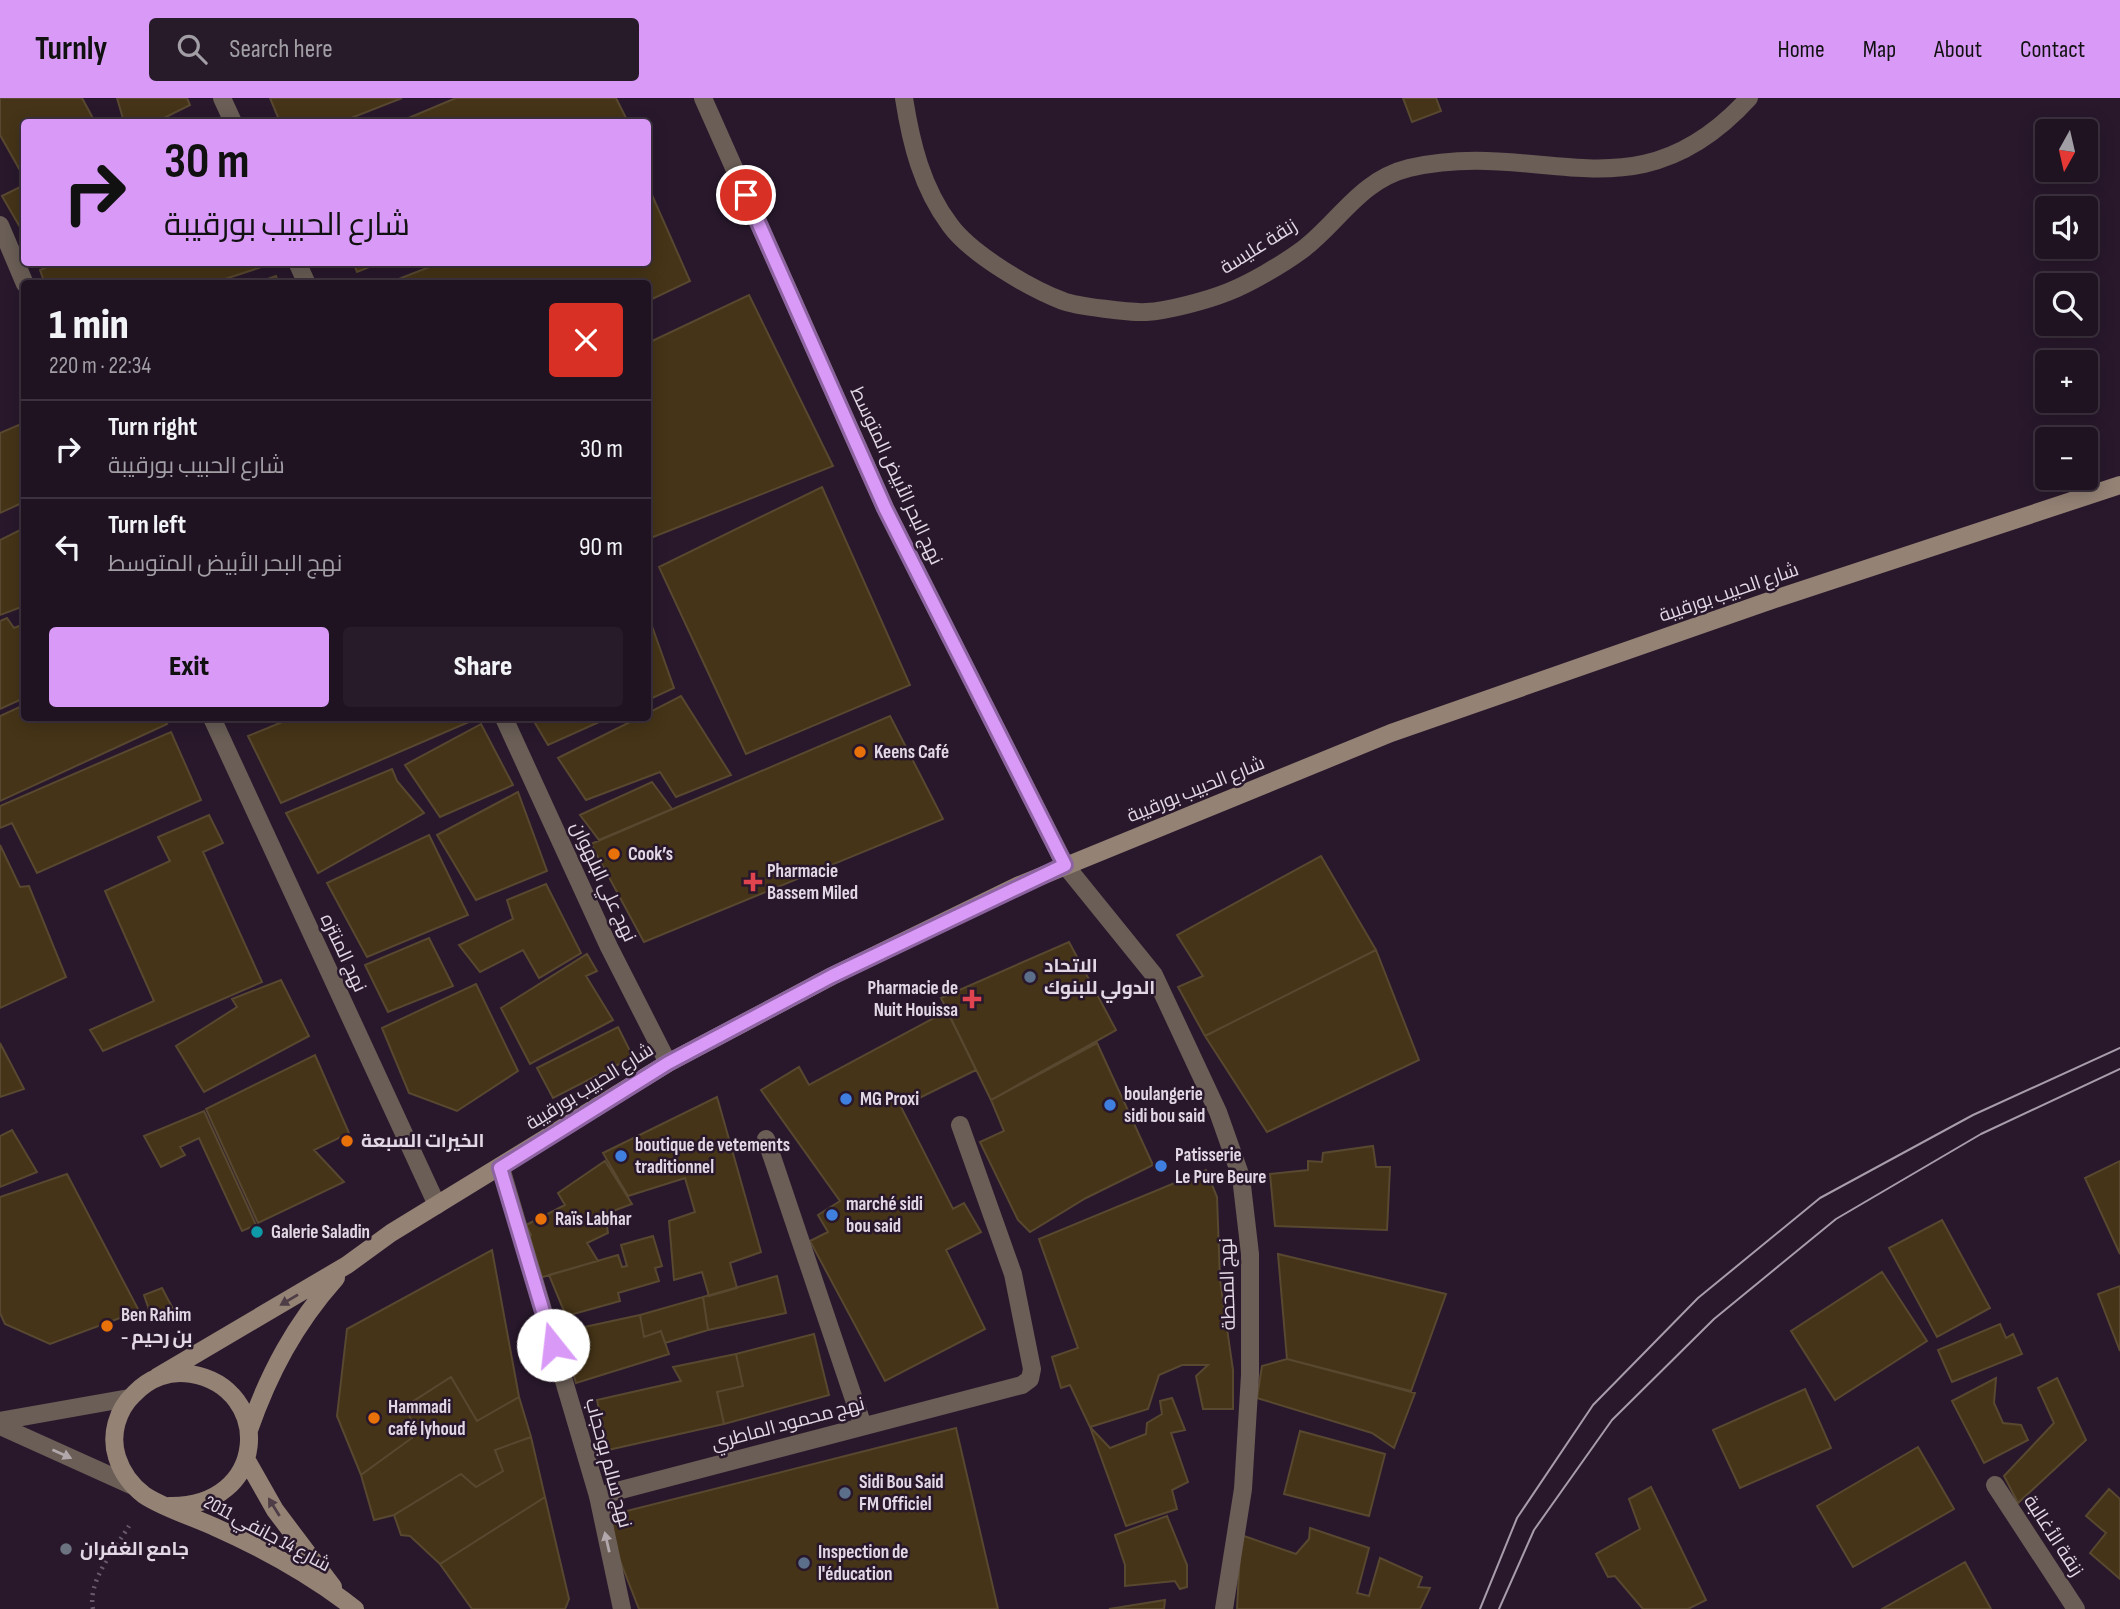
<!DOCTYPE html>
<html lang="en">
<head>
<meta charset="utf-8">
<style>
	:root { --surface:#1f1221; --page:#271b2a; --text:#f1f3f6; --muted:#a19ea5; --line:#3c323f; --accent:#d99af7 }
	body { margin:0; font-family:"Sofia Sans Condensed",Cairo,sans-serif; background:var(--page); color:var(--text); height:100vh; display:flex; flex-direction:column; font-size:26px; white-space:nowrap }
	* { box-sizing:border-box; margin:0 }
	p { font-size:23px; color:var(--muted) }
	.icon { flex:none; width:38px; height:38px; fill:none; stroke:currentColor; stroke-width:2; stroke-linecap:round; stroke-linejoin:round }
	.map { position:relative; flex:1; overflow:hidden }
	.side { position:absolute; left:21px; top:182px; width:630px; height:441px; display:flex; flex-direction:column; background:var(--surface); border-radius:7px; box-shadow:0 4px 18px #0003,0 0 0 2px var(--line) }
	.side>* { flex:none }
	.guide { position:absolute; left:21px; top:21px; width:630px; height:147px; border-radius:7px; box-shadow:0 4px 18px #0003,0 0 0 2px var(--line); background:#d99af7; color:#111; overflow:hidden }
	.needle { width:46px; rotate:188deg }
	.controls { position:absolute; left:2035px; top:21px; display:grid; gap:14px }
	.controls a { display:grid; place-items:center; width:63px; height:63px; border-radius:7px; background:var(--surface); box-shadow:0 4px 18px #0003,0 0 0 2px var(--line); font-size:35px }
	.pin { position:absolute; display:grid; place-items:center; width:60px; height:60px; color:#fff; margin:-30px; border:4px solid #fff; border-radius:50%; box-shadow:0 2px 7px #0007 }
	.me { position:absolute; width:77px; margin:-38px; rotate:344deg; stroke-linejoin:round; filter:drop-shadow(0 0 5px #0008) }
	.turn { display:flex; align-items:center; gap:24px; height:147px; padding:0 28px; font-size:32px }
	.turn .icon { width:91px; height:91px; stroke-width:2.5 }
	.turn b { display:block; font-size:49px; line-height:60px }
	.round { display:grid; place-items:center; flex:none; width:74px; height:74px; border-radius:7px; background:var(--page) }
	.summary { display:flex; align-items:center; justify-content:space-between; height:119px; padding:0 28px }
	h1 { font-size:42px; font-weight:800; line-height:52px }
	.primary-button { display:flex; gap:14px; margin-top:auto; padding:14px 28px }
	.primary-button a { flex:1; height:80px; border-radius:7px; background:var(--accent); color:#111; font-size:28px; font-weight:800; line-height:80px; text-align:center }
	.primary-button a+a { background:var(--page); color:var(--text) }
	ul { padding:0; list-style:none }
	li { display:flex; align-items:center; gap:21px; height:98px; padding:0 28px; border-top:2px solid var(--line) }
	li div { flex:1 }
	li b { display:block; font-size:26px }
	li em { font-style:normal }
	header { display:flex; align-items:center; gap:42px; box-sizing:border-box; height:98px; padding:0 35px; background:var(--accent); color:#111 }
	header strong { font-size:33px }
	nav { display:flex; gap:38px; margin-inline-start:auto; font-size:24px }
	.search { width:490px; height:63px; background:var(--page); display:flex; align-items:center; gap:18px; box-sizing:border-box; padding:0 24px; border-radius:7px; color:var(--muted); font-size:26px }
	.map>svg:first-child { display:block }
	.building { fill:#453417; stroke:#584830; stroke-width:2 }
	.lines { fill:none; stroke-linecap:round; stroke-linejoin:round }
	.path { stroke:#68596b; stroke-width:4.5; stroke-dasharray:2 5; stroke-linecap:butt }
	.lane { stroke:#6a5e56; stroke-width:18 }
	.street { stroke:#6a5e56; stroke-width:18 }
	.secondary { stroke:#948275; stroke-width:18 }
	.tram { stroke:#a89baa; stroke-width:2 }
	.oneway { fill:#4e3d46 }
	.oneway2 { fill:#b2a7ab }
	.route-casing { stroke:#8d64a1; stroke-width:18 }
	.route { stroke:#d99af7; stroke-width:12 }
	.food-dot { fill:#e8710a; stroke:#29182c; stroke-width:2.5 }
	.health-dot { fill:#e0444e; stroke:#29182c; stroke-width:2.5 }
	.service-dot { fill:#5c6f8a; stroke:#29182c; stroke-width:2.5 }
	.shop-dot { fill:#3f7fe0; stroke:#29182c; stroke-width:2.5 }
	.culture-dot { fill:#0f9aa8; stroke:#29182c; stroke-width:2.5 }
	.worship-dot { fill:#6b7280; stroke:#29182c; stroke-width:2.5 }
	.labels { text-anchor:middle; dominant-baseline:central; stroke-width:5; stroke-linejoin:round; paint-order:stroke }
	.street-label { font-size:19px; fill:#e2d7e4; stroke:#29182c }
	.poi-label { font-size:19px; font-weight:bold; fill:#e2d7e4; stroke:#29182c; text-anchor:start }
</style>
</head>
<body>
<header>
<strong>Turnly</strong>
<div class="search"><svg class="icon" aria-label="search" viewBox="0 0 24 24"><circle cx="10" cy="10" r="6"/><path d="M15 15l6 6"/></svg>Search here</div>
<nav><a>Home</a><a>Map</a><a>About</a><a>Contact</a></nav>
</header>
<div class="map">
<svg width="2120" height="1511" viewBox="0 0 2120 1511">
	<rect width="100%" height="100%" fill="#29182c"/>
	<path class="building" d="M 0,0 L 82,0 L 95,24 L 24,24 L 24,73 L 21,74 L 0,37 Z
		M 117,0 L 187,0 L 190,7 L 156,24 L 124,24 Z
		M 270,0 L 402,0 L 341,24 L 280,24 Z
		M 456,0 L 616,0 L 628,24 L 399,24 Z
		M 1403,0 L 1436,0 L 1441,13 L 1412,24 Z
		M 24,87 L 24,136 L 2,98 Z
		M 648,88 L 690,183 L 648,203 L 648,186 L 386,186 L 442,164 L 648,164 Z
		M 59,164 L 274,164 L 274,165 L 210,186 L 45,186 L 40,172 Z
		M 353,164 L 382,164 L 357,174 Z
		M 276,178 L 279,186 L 253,186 Z
		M 749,197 L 833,368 L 648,441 L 648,245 Z
		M 21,326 L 24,332 L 24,404 L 0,415 L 0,335 Z
		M 822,389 L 910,587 L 746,656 L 659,469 Z
		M 24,430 L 24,508 L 0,517 L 0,442 Z
		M 648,517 L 674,590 L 648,602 Z
		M 7,520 L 14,530 L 24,526 L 24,600 L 0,611 L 0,523 Z
		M 681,598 L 731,677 L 676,699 L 660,674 L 586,702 L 558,660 L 638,620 L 648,620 L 648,615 Z
		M 24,607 L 24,620 L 163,620 L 167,626 L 0,703 L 0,618 Z
		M 890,618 L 943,721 L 644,844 L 591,746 Z
		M 292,620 L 478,620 L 281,705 L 248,638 Z
		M 532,620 L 608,620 L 548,647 Z
		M 481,626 L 513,687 L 440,719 L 405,667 Z
		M 171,634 L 201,702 L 37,775 L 12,725 L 0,730 L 0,708 Z
		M 392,671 L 397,683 L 424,715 L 318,775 L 286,715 Z
		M 652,684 L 672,711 L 599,742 L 580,717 Z
		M 518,694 L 547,773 L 476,802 L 437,737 Z
		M 209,717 L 223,745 L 203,754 L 262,884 L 103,953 L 90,932 L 154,903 L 105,793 L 170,763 L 158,739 Z
		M 429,737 L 468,817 L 367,859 L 327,785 Z
		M 0,747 L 20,789 L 29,788 L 66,879 L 0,910 Z
		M 1321,758 L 1376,852 L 1205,938 L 1178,889 L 1203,878 L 1177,837 Z
		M 546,786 L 581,855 L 539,880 L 523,852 L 480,874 L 459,847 L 513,821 L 507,802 Z
		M 429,840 L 453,888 L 388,914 L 365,867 Z
		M 1069,844 L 1116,932 L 991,1002 L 941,900 Z
		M 1376,852 L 1419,962 L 1267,1034 L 1205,938 Z
		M 587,856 L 597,873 L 586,878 L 613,922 L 530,966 L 501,910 Z
		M 281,882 L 309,938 L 204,994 L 176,948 L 237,909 L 232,901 Z
		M 476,886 L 518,973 L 457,1013 L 409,995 L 382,930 Z
		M 947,913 L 976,972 L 901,1009 L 953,1111 L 964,1105 L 981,1134 L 946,1152 L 985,1231 L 885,1283 L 810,1143 L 828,1134 L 818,1117 L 840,1103 L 761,992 L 799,969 L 809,987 Z
		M 618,929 L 633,959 L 553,1000 L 537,970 Z
		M 0,945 L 24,991 L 0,999 Z
		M 1097,945 L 1153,1067 L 1086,1100 L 1030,1134 L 1018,1122 L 980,1044 L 1004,1033 L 991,1002 Z
		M 315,957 L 349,1035 L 314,1052 L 344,1084 L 258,1125 L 206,1011 Z
		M 717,999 L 761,1154 L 730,1165 L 737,1190 L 709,1198 L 702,1174 L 674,1182 L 669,1123 L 695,1114 L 685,1080 L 628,1098 L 603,1055 Z
		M 204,1013 L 256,1127 L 242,1133 L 199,1040 L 180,1049 L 185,1057 L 161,1069 L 144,1038 Z
		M 12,1032 L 37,1074 L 0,1089 L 0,1038 Z
		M 1373,1048 L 1376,1069 L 1390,1069 L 1387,1132 L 1275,1128 L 1270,1076 L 1308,1072 L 1308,1063 L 1322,1064 L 1323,1055 Z
		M 605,1063 L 632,1106 L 605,1116 L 608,1135 L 587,1145 L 598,1163 L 536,1181 L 528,1140 L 531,1137 L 526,1127 L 565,1107 L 558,1095 Z
		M 2120,1063 L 2120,1156 L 2085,1080 Z
		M 1206,1072 L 1217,1099 L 1220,1182 L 1233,1272 L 1233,1311 L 1203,1311 L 1196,1278 L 1208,1267 L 1182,1267 L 1159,1277 L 1148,1311 L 1090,1329 L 1070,1287 L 1061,1290 L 1052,1259 L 1078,1250 L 1039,1141 Z
		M 67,1076 L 139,1213 L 50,1246 L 5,1226 L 0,1215 L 0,1099 Z
		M 1942,1122 L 1990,1210 L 1937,1239 L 1889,1150 Z
		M 653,1138 L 662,1168 L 655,1170 L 659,1183 L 618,1195 L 620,1203 L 566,1218 L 549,1177 L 618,1157 L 622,1169 L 627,1168 L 621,1147 Z
		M 492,1152 L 519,1299 L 477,1323 L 451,1279 L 406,1308 L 416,1337 L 361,1377 L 337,1318 L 347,1231 Z
		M 1278,1156 L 1446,1196 L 1411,1293 L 1287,1261 Z
		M 1882,1174 L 1927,1243 L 1835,1302 L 1791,1233 Z
		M 777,1178 L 786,1215 L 708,1232 L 703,1199 Z
		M 2120,1188 L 2120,1253 L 2098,1196 Z
		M 162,1190 L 173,1211 L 153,1223 L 144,1197 Z
		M 703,1199 L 708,1232 L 665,1245 L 661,1233 L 644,1239 L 640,1217 Z
		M 640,1217 L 644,1239 L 661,1233 L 669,1256 L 576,1285 L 561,1234 Z
		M 2000,1226 L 2006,1240 L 2013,1236 L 2022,1256 L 1952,1284 L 1938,1252 Z
		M 814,1236 L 829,1297 L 724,1326 L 717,1294 L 743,1288 L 736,1256 Z
		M 736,1256 L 743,1288 L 717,1294 L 724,1326 L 608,1352 L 597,1302 L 681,1283 L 673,1269 Z
		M 1287,1261 L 1415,1295 L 1394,1350 L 1372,1335 L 1257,1300 L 1262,1268 Z
		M 451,1279 L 477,1323 L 519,1299 L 531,1339 L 495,1352 L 503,1373 L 476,1389 L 461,1376 L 394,1417 L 374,1422 L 361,1377 L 416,1337 L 406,1308 Z
		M 1996,1280 L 1994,1305 L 2003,1325 L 2021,1327 L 2028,1342 L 1984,1365 L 1952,1303 Z
		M 2057,1280 L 2086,1342 L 2018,1405 L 2004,1378 L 2054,1325 L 2038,1290 Z
		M 1805,1291 L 1831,1350 L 1740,1390 L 1713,1332 Z
		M 1172,1300 L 1185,1332 L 1171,1335 L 1188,1384 L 1172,1392 L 1177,1411 L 1126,1428 L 1090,1329 L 1110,1350 L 1146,1336 L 1147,1325 L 1162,1316 L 1160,1303 Z
		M 956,1330 L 998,1511 L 639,1511 L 603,1419 Z
		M 1300,1333 L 1385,1356 L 1369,1418 L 1284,1396 Z
		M 531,1339 L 545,1399 L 440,1466 L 410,1438 L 401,1437 L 394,1417 L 461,1376 L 476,1389 L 503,1373 L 495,1352 Z
		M 1918,1349 L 1954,1411 L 1853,1469 L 1817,1408 Z
		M 1651,1389 L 1706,1502 L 1688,1511 L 1643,1511 L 1615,1478 L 1608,1479 L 1596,1456 L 1640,1431 L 1629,1401 Z
		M 2109,1391 L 2120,1401 L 2120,1481 L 2090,1455 L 2106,1435 L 2086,1418 Z
		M 545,1399 L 569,1501 L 565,1511 L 472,1511 L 440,1466 Z
		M 1167,1418 L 1187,1467 L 1187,1489 L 1180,1491 L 1175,1483 L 1125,1488 L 1125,1467 L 1115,1437 Z
		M 1310,1430 L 1369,1450 L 1357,1495 L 1369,1498 L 1380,1460 L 1422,1479 L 1418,1489 L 1430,1490 L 1420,1511 L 1237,1511 L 1241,1437 L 1296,1456 L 1309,1441 Z
		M 1965,1464 L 1991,1511 L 1882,1511 Z
		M 1165,1502 L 1164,1511 L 1109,1511 Z"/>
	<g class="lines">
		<path class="path" d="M 93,1511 C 87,1483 115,1451 129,1428"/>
		<path class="lane" d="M 766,1041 L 863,1328
			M 598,1398 L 1022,1287 L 1030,1281 L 1032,1271 L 1013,1176 L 960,1027"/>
		<path class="street" d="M 222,0 L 233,24
			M 703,0 L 885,410 L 1065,767 L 1154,877 L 1218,1014 L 1241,1079 L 1250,1156 L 1250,1277 L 1243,1391 L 1224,1511
			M 904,0 C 911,45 922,90 950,127 C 971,156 1029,190 1063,203 C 1075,208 1133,215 1146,214 C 1168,213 1208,202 1228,194 C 1249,186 1283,166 1302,152 C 1339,124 1360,82 1409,70 C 1541,39 1635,125 1749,0
			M 0,127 L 25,186
			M 297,164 L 307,186
			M 212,620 L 437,1107
			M 504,620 L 609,849 L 668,965
			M 501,1070 L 598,1398 L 622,1511
			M 0,1323 L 129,1300
			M 0,1328 L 131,1387
			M 1995,1387 L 2076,1511"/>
		<path class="secondary" d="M 157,1279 L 347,1167 L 391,1135 L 668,965 L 832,878 L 1017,788 L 1391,635 L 1769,503 L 2120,387
			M 249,1332 C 269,1275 295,1226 336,1180
			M 246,1361 L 275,1412 L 333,1489
			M 169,1408 C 269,1410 274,1290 191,1276 C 170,1272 149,1280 134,1296 C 117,1312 110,1337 117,1359 C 122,1375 131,1387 144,1397 C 163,1410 196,1420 217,1430 C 264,1451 314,1479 355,1511"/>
		<path class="tram" d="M 1480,1511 L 1517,1420 L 1593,1307 L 1698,1200 L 1820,1100 L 1973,1017 L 2120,950
			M 1499,1511 L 1534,1432 L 1612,1322 L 1714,1221 L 1836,1121 L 1981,1036 L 2120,971"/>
	</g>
	<defs><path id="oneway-solid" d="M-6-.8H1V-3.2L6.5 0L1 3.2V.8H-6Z" transform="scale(1.75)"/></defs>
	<g class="oneway">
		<use href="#oneway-solid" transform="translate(289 1202) rotate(149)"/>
		<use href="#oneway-solid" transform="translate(274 1409) rotate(-122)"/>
	</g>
	<g class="oneway2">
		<use href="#oneway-solid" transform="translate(62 1356) rotate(24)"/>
		<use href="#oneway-solid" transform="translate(607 1444) rotate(-103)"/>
	</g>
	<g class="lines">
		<g class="route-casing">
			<path id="route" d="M 553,1247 L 500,1070 L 668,965 L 832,878 L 1065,767 L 885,410 L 746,97"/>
		</g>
		<use href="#route" class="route"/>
	</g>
	<g class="food-dot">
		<circle cx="860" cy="654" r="7"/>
		<circle cx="614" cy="756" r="7"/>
		<circle cx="347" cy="1043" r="7"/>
		<circle cx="541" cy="1121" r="7"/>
		<circle cx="107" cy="1228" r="7"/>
		<circle cx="374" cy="1320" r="7"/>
	</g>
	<g class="health-dot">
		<path d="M749.5 773.5h7v7h7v7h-7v7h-7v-7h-7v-7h7z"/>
		<path d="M968.5 890.5h7v7h7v7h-7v7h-7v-7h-7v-7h7z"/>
	</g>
	<g class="service-dot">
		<circle cx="1030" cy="879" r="7"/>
		<circle cx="845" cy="1395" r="7"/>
		<circle cx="804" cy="1465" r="7"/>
	</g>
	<g class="shop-dot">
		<circle cx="846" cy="1001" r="7"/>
		<circle cx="1110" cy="1007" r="7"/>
		<circle cx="621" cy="1058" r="7"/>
		<circle cx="1161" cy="1068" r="7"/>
		<circle cx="832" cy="1117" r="7"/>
	</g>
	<circle class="culture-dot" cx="257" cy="1134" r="7"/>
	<circle class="worship-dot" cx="66" cy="1451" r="7"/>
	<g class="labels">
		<g class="street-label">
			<text transform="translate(1259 149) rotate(-32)">زنقة عليسة</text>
			<text transform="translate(896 378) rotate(65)">نهج البحر الأبيض المتوسط</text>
			<text transform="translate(1729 495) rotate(-19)">شارع الحبيب بورقيبة</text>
			<text transform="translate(1196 692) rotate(-22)">شارع الحبيب بورقيبة</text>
			<text transform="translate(603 784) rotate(65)">نهج علي البلهوان</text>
			<text transform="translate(343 855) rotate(65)">نهج المنتزه</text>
			<text transform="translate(590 989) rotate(-32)">شارع الحبيب بورقيبة</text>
			<text transform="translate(1228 1186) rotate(-92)">نهج المحطة</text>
			<text transform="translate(788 1326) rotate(-15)">نهج محمود الماطري</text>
			<text transform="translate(608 1365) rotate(75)">نهج سالم بوحجاب</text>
			<text transform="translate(267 1436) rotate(28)">شارع 14 جانفي 2011</text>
			<text transform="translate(2053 1438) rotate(57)">زنقة الأغالبة</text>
		</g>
		<g class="poi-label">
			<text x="874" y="654">Keens Café</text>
			<text x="628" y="756">Cook’s</text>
			<text x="767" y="773">Pharmacie<tspan x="767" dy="22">Bassem Miled</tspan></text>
			<text x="1044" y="868">الاتحاد<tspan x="1044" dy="22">الدولي للبنوك</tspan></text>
			<text x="958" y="890" text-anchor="end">Pharmacie de<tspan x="958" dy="22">Nuit Houissa</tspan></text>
			<text x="1124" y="996">boulangerie<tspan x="1124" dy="22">sidi bou said</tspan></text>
			<text x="860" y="1001">MG Proxi</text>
			<text x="361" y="1043">الخيرات السبعة</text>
			<text x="635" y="1047">boutique de vetements<tspan x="635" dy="22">traditionnel</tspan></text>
			<text x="1175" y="1057">Patisserie<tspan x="1175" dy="22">Le Pure Beure</tspan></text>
			<text x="846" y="1106">marché sidi<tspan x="846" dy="22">bou said</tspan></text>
			<text x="555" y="1121">Raïs Labhar</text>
			<text x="271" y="1134">Galerie Saladin</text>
			<text x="121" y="1217">Ben Rahim<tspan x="121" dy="22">- بن رحيم</tspan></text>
			<text x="388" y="1309">Hammadi<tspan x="388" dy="22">café lyhoud</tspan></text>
			<text x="859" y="1384">Sidi Bou Said<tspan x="859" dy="22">FM Officiel</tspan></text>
			<text x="80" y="1451">جامع الغفران</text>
			<text x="818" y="1454">Inspection de<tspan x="818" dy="22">l'éducation</tspan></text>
		</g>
	</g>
</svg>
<div class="controls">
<a><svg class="needle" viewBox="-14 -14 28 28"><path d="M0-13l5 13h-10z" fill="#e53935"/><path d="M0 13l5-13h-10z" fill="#a19ea5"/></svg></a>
<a><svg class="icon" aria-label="sound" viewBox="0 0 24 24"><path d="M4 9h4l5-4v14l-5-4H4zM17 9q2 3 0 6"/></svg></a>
<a><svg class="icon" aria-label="search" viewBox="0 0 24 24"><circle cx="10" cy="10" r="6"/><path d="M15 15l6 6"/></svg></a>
<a>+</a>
<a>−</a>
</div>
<div class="pin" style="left:746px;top:97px;background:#d93025"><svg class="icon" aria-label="arrive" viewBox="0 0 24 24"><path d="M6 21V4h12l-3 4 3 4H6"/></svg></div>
<svg class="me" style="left:553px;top:1247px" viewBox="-20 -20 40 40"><circle r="19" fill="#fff"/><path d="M0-13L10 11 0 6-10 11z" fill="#d99af7"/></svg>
<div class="guide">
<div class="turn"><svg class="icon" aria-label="right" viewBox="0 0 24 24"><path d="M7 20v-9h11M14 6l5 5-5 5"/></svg><div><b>30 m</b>شارع الحبيب بورقيبة</div></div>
</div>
<section class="side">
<div class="summary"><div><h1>1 min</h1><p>220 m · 22:34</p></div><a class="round" style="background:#d93025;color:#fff"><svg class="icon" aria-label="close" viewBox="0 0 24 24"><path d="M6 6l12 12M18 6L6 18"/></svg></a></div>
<ul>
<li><svg class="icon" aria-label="right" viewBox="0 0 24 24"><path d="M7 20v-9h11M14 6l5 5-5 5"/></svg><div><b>Turn right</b><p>شارع الحبيب بورقيبة</p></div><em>30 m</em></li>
<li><svg class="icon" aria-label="left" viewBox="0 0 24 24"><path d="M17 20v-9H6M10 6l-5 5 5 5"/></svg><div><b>Turn left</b><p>نهج البحر الأبيض المتوسط</p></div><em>90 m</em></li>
</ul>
<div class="primary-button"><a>Exit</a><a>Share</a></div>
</section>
</div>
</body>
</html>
